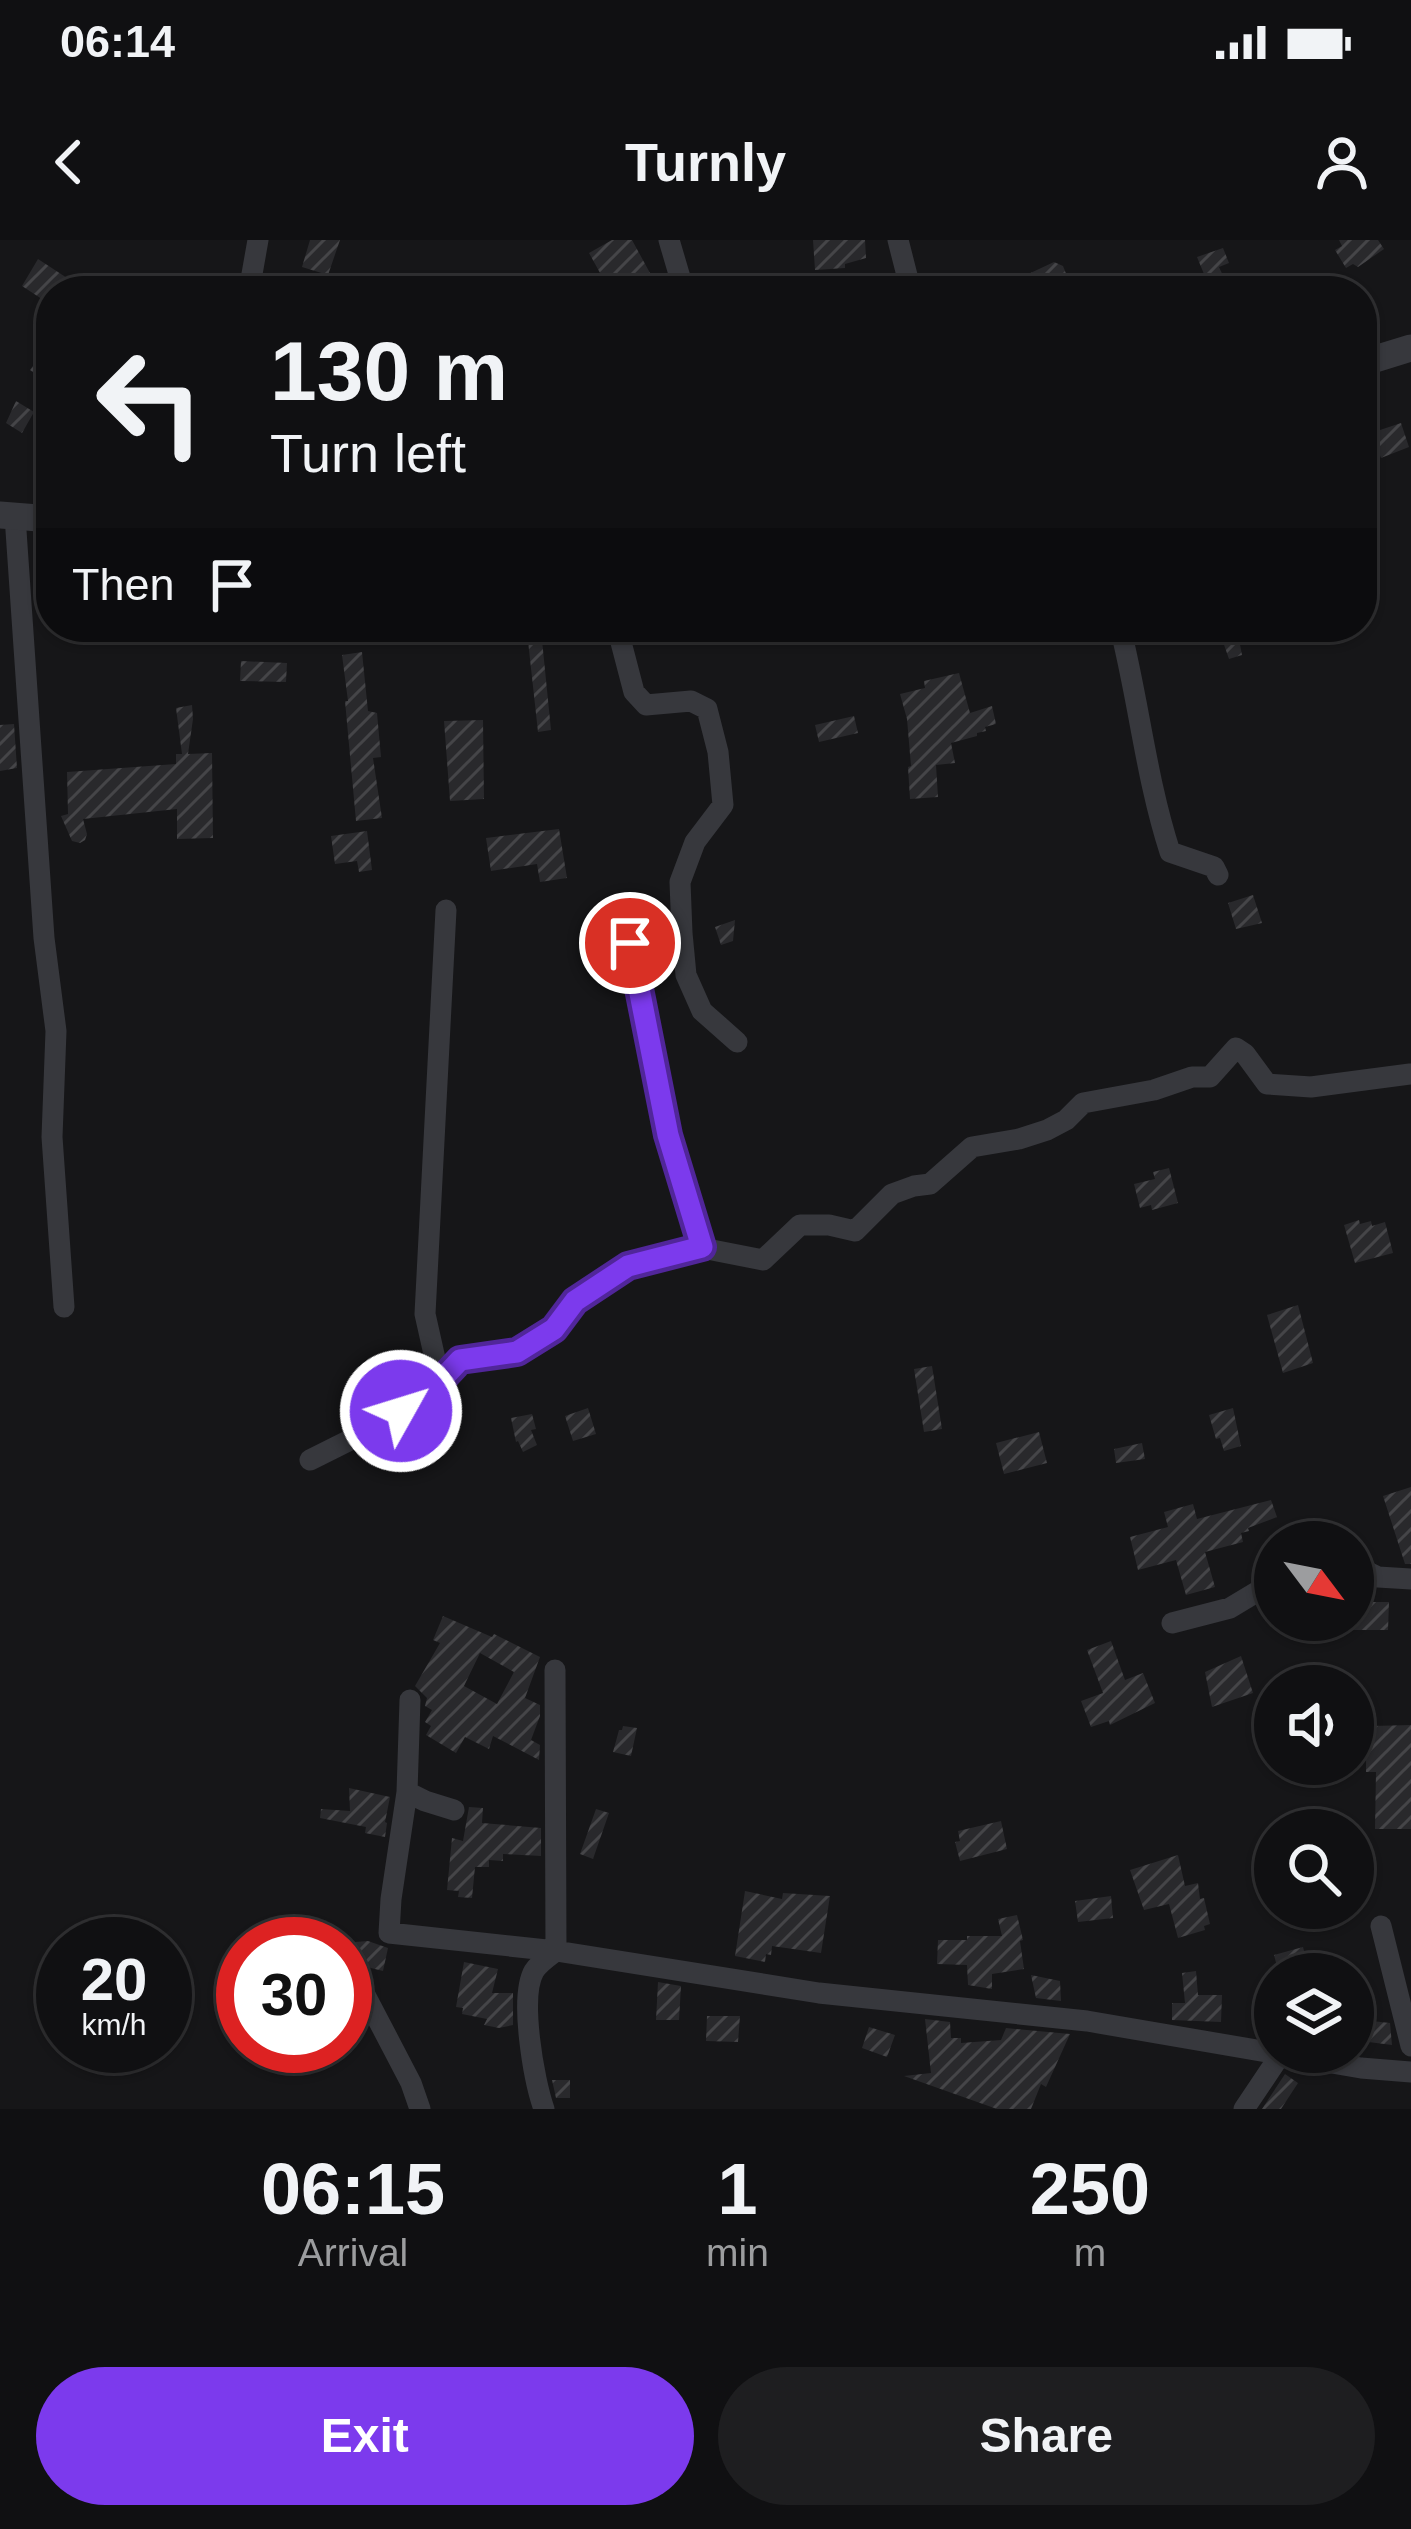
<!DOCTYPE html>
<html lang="en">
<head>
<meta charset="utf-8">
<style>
	:root { --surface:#101012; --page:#1e1e20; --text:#f1f3f6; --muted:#9c9d9f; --line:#303032; --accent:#7c3aed }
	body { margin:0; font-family:Arial,sans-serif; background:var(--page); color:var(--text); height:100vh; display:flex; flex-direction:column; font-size:45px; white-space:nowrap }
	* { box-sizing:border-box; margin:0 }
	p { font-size:39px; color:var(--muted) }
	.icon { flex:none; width:66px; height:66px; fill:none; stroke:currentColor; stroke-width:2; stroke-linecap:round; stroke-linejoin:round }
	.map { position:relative; height:1869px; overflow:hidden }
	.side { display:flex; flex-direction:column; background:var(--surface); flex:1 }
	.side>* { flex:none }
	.top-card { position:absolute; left:36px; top:36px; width:1341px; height:366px; border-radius:48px; box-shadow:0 3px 9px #0004,0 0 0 3px var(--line); background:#101012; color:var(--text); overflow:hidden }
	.needle { width:78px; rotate:122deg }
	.fabs { position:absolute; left:1254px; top:1281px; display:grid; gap:24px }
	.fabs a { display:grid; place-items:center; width:120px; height:120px; border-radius:50%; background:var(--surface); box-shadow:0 3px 9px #0004,0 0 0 3px var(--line); font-size:60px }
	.speed { position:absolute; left:36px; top:1677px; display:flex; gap:24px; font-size:60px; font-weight:700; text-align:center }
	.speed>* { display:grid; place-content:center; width:156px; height:156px; border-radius:50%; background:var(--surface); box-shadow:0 3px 9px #0004,0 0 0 3px var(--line); line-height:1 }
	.speed small { font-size:30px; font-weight:400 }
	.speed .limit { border:18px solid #d22; background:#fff; color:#111 }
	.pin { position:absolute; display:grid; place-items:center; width:102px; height:102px; color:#fff; margin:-51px; border:6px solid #fff; border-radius:50%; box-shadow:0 3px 12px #0007 }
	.me { position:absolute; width:132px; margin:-66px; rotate:51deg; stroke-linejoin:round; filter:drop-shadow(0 0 9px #0008) }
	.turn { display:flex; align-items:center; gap:42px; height:252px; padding:0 36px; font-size:54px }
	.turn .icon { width:156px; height:156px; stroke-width:2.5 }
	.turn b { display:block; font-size:84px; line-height:102px }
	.then { display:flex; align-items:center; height:114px; padding:0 36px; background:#0003; gap:24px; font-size:45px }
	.eta { display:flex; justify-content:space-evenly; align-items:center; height:204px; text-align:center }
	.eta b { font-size:72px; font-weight:700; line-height:84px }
	.primary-button { display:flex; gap:24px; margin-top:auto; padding:24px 36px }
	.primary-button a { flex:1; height:138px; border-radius:72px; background:var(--accent); color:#fff; font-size:48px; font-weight:700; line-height:138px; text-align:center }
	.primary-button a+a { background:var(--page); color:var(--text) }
	.status { display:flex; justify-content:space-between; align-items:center; height:84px; padding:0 60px; background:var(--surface); direction:ltr }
	.status svg { height:33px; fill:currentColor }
	header { display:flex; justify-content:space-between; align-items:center; height:156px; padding:0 36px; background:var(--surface); font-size:54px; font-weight:700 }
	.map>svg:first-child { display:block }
	.building { fill:url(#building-hatch); fill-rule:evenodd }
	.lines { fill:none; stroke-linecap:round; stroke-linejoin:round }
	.minor { stroke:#37383d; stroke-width:21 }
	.tertiary { stroke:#37383d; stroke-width:27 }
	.route-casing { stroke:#51269a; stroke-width:30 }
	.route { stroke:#7c3aed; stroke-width:21 }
</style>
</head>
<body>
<div class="status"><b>06:14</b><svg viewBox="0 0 49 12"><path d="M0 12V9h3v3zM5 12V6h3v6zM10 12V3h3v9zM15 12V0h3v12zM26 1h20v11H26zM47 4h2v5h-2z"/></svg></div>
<header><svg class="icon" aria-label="back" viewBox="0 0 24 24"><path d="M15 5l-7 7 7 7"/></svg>Turnly<svg class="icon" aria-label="person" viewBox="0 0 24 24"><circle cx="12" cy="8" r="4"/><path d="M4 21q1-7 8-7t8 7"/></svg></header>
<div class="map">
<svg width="1411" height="1869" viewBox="0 0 1411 1869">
	<defs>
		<pattern id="building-hatch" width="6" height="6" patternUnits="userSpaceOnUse" patternTransform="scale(3)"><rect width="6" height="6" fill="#29292c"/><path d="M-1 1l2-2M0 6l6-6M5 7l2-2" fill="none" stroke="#454548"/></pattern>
	</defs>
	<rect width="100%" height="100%" fill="#161618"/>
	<path class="building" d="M 310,0 L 340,0 L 328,35 L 302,27 Z
		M 612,0 L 632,0 L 656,44 L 643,51 L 610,51 L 589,13 Z
		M 813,0 L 865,0 L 866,18 L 845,24 L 845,28 L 815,30 Z
		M 1339,0 L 1378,0 L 1384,9 L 1358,27 L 1353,24 L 1346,28 L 1335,10 L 1342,6 Z
		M 1223,8 L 1229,23 L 1219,27 L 1230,51 L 1211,51 L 1197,17 Z
		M 38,19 L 87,51 L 51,51 L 51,65 L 22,46 Z
		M 1054,22 L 1063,26 L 1073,51 L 1031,51 L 1024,36 Z
		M 51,100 L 51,145 L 30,130 Z
		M 16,161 L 34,172 L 22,193 L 6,183 Z
		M 1401,183 L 1409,207 L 1381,218 L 1371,193 Z
		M 1238,394 L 1242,415 L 1229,419 L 1222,399 Z
		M 542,400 L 551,490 L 538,492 L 528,401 Z
		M 362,412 L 368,471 L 377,473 L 381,517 L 373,518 L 382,578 L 356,581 L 345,461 L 348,461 L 342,415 Z
		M 241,421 L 287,423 L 286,442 L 240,441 Z
		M 959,433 L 970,473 L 992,466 L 996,484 L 985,487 L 986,491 L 977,493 L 977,496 L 951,503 L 955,523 L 936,525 L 938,557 L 910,559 L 908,527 L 911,526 L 907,479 L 900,454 L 925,448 L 924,441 Z
		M 192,465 L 193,479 L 188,514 L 212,513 L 213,598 L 177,599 L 177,569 L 83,579 L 87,594 L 85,600 L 80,603 L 72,601 L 61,576 L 68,574 L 67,532 L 176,524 L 176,514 L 182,514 L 176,468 Z
		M 854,476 L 858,493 L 819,502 L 815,485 Z
		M 483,480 L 484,559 L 450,561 L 444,481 Z
		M 14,484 L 17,528 L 0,531 L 0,485 Z
		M 559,589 L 567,638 L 540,642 L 537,624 L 491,631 L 486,598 Z
		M 367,591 L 372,630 L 359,632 L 357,621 L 335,624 L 331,596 Z
		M 1253,655 L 1262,683 L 1236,689 L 1228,663 Z
		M 735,680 L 733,701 L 721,705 L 715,687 Z
		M 1169,928 L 1178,963 L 1152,970 L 1151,965 L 1140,968 L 1134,944 L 1155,939 L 1153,932 Z
		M 1359,980 L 1360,984 L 1371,981 L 1372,986 L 1385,982 L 1393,1013 L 1355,1023 L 1344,985 Z
		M 1298,1065 L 1313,1123 L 1283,1133 L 1267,1075 Z
		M 932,1126 L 942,1189 L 924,1192 L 914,1129 Z
		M 588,1168 L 596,1194 L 573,1201 L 565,1176 Z
		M 1233,1168 L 1241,1206 L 1224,1211 L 1220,1198 L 1216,1199 L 1209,1175 Z
		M 532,1174 L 536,1189 L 531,1190 L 537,1205 L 523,1212 L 518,1201 L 516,1202 L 511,1178 Z
		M 1039,1192 L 1047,1223 L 1004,1234 L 996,1203 Z
		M 1142,1203 L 1145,1219 L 1116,1223 L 1114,1209 Z
		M 1411,1247 L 1411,1324 L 1405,1324 L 1383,1256 Z
		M 1271,1260 L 1277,1277 L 1248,1288 L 1249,1291 L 1241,1293 L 1243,1302 L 1205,1312 L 1215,1347 L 1186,1355 L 1176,1320 L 1138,1330 L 1130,1297 L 1168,1287 L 1164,1272 L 1193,1264 L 1197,1279 Z
		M 1353,1353 L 1374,1353 L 1373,1362 L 1389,1362 L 1388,1390 L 1353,1390 Z
		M 443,1376 L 492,1397 L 494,1394 L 540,1417 L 525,1458 L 540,1465 L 540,1476 L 531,1500 L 540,1505 L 539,1520 L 493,1496 L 489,1509 L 465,1497 L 456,1513 L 426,1495 L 431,1486 L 425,1482 L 432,1470 L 425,1466 L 427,1458 L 415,1446 L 440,1403 L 433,1400 ZM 480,1413 L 514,1432 L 497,1464 L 464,1446 Z
		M 1111,1401 L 1125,1440 L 1143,1433 L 1155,1463 L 1110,1485 L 1109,1481 L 1091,1487 L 1081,1461 L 1103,1453 L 1087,1410 Z
		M 1241,1416 L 1253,1453 L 1212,1467 L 1205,1432 Z
		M 1411,1485 L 1411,1589 L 1375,1589 L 1376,1532 L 1366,1532 L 1366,1506 L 1373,1506 L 1372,1486 Z
		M 623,1486 L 637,1488 L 631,1516 L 613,1512 L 619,1490 L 622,1490 Z
		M 349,1548 L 390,1557 L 385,1582 L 387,1583 L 385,1597 L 365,1593 L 366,1587 L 320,1578 L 321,1569 L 350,1571 Z
		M 469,1567 L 483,1568 L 482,1583 L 541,1588 L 541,1616 L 503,1614 L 503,1621 L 489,1620 L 489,1627 L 475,1627 L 472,1658 L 458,1657 L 459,1651 L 447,1650 L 452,1598 L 463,1601 Z
		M 596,1569 L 609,1573 L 593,1619 L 580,1614 Z
		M 1001,1581 L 1007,1609 L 960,1621 L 955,1602 L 960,1601 L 958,1591 Z
		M 1178,1615 L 1185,1646 L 1198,1643 L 1200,1659 L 1204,1658 L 1210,1684 L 1204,1686 L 1205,1690 L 1178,1698 L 1169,1664 L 1144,1670 L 1130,1630 Z
		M 745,1651 L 782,1659 L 783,1653 L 830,1656 L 821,1713 L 772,1706 L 771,1715 L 766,1714 L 765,1722 L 735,1716 Z
		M 1111,1656 L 1113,1678 L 1078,1682 L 1075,1661 Z
		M 1017,1675 L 1023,1700 L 1020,1701 L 1024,1729 L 992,1734 L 992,1749 L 968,1745 L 967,1725 L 937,1724 L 938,1700 L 967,1700 L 967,1696 L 1002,1696 L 998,1679 Z
		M 368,1701 L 388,1708 L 383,1731 L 367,1727 L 368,1723 L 358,1722 L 355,1702 Z
		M 1303,1707 L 1310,1734 L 1279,1734 L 1274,1715 Z
		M 464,1722 L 498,1729 L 492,1753 L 513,1753 L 513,1785 L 499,1788 L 484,1785 L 487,1779 L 462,1774 L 463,1768 L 456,1767 Z
		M 1196,1731 L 1198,1755 L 1222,1755 L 1221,1782 L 1172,1780 L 1172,1763 L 1185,1763 L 1182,1733 Z
		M 1031,1735 L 1060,1741 L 1061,1761 L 1036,1758 Z
		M 658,1742 L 681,1746 L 679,1780 L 656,1780 Z
		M 1275,1749 L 1275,1777 L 1259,1779 L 1256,1751 Z
		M 707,1776 L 740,1776 L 738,1802 L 706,1801 Z
		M 925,1779 L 950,1782 L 951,1798 L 961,1798 L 961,1803 L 1001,1800 L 1006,1788 L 1070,1794 L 1046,1847 L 1041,1844 L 1031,1869 L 997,1869 L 904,1836 L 931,1833 Z
		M 1353,1779 L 1390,1783 L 1392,1805 L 1353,1800 Z
		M 869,1787 L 895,1795 L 887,1817 L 862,1808 Z
		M 1285,1834 L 1298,1843 L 1281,1869 L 1262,1869 Z
		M 552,1840 L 570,1840 L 570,1858 L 556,1858 Z"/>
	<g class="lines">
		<path class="minor" d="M 669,0 L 684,51
			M 898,0 L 911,51
			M 249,51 L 258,0
			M 15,276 L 44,698 L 56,791 L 52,897 L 64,1067
			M 617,387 L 634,452 L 646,465 L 691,461 L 707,469 L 718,512 L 723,565 L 695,602 L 680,642 L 682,693 L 686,735 L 702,771 L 737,802
			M 1120,387 C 1139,462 1146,538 1170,612 L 1214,627 L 1218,635
			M 623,666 L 668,895 L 702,1008
			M 440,1141 L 425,1074 L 446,670
			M 310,1220 L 372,1189 L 430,1152 L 460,1120 L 517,1112 L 554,1089 L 575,1061 L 628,1026 L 702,1008 L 763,1020 L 800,985 L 829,985 L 855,991 L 892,954 L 914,946 L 930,944 L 972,907 L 1019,899 L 1047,890 L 1066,880 L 1083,863 L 1154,850 L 1192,837 L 1210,837 L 1236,808 L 1245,814 L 1267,844 L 1311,847 L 1410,834
			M 1353,1325 L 1378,1337 L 1411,1339
			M 1172,1383 L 1230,1368 L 1275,1341
			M 410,1460 L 407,1552 L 425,1561 L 454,1570
			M 407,1552 L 391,1659 L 389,1693 L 556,1711 L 819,1753 L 1087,1781 L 1361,1828 L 1411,1832
			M 1381,1686 L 1411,1806
			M 363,1751 L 411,1843 L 420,1869
			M 544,1869 C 534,1841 519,1757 534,1731 C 539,1723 548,1717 556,1711 L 555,1430
			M 1244,1869 L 1281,1814"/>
		<path class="tertiary" d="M 1362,123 L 1411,108
			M 0,275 L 51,279"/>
	</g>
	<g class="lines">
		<g class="route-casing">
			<path id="route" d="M 401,1171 L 430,1152 L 460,1120 L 517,1112 L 554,1089 L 575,1061 L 628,1026 L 702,1007 L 668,895 L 630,703"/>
		</g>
		<use href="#route" class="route"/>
	</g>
</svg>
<div class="fabs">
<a><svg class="needle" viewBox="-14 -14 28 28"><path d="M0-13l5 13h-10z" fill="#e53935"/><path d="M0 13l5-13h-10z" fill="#9c9d9f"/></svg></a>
<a><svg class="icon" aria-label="sound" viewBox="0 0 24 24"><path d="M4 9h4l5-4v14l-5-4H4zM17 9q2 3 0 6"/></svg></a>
<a><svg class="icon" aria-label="search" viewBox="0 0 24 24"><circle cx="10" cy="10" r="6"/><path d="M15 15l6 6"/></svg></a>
<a><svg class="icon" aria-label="layers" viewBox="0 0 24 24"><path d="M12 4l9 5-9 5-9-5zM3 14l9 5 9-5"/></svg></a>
</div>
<div class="speed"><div>20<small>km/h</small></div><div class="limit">30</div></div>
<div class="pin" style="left:630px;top:703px;background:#d93025"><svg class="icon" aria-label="arrive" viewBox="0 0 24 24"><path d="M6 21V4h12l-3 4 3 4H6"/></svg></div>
<svg class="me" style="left:401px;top:1171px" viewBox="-20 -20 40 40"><circle r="17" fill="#7c3aed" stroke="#fff" stroke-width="3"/><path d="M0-11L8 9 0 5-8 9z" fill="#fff"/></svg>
<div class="top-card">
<div class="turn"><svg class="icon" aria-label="left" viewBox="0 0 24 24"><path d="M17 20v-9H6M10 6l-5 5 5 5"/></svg><div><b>130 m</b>Turn left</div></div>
<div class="then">Then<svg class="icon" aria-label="arrive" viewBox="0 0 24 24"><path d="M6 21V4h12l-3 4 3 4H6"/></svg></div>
</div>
</div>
<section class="side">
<div class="eta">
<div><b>06:15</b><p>Arrival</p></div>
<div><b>1</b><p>min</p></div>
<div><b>250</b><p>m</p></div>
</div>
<div class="primary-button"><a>Exit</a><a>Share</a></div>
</section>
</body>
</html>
